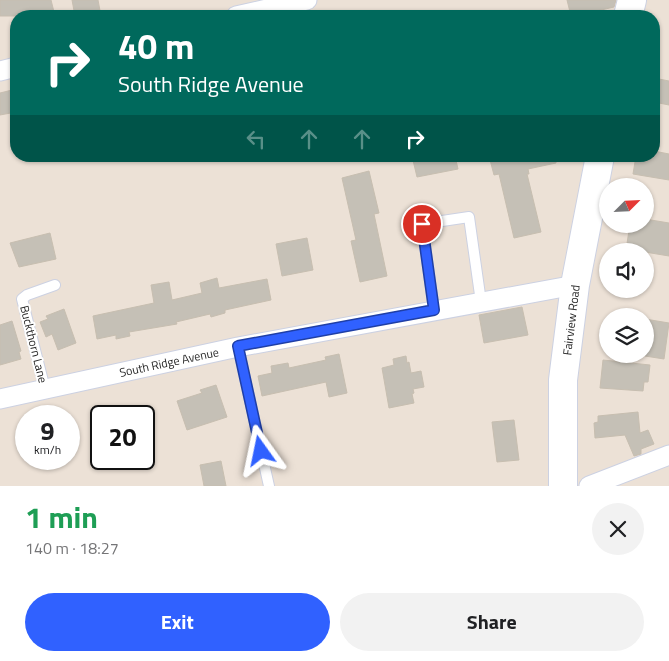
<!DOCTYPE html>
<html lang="en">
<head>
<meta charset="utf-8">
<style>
	:root { --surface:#fff; --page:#f2f2f2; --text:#202124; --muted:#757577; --accent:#3061ff }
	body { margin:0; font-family:"Titillium Web",sans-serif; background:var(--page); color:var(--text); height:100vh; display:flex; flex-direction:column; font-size:19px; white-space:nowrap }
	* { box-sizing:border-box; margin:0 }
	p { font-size:16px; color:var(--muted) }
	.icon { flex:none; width:28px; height:28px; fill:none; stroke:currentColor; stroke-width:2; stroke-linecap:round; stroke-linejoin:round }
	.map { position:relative; height:486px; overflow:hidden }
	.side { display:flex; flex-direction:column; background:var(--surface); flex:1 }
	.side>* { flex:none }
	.guide { position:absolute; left:10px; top:10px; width:650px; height:152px; border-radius:20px; box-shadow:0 1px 4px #0004; background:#00695c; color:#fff; overflow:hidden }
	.needle { width:32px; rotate:66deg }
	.tools { position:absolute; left:599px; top:178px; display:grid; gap:10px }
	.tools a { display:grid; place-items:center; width:55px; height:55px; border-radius:50%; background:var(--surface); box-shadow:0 1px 4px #0004; font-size:25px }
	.speed { position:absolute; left:15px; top:405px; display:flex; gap:10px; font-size:25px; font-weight:700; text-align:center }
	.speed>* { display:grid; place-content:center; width:65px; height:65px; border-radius:50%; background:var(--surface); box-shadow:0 1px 4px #0004; line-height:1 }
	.speed small { font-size:12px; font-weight:400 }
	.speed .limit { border:2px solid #111; border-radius:8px; background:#fff; color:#111 }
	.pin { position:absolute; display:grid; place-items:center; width:42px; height:42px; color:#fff; margin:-21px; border:2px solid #fff; border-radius:50%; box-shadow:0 1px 5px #0007 }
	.me { position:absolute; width:55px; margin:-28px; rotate:348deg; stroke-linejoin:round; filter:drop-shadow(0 0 4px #0008) }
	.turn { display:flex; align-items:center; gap:18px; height:105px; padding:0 25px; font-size:22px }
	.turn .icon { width:65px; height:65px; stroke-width:2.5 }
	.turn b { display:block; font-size:35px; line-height:42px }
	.lanes { display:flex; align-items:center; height:48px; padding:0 25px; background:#0003; justify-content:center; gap:25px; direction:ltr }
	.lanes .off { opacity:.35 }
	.round { display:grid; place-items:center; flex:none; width:52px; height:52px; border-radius:26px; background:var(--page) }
	.headline { display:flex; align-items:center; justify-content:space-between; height:85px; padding:0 25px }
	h1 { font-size:30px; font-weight:700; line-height:38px; color:#1e9e55 }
	.action { display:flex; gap:10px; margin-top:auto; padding:10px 25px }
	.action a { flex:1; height:58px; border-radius:30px; background:var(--accent); color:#fff; font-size:20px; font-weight:700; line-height:58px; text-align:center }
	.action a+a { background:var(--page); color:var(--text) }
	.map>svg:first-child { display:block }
	.building { fill:#c5c0b6; stroke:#c7beb0 }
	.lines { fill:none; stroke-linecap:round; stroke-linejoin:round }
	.service-casing { stroke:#ccd1e2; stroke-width:12 }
	.minor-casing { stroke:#ccd1e2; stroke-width:21 }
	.secondary-casing { stroke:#ccd1e2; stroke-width:30 }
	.service { stroke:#fff; stroke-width:10 }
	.minor { stroke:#fff; stroke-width:19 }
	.secondary { stroke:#fff; stroke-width:28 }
	.route-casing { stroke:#1f3fa6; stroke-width:12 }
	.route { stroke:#3061ff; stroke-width:9 }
	.labels { text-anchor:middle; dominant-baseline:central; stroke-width:4; stroke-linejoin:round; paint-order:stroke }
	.street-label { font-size:12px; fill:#272727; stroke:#fff }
</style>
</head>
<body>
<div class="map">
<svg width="669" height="486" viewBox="0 0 669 486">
	<rect width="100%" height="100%" fill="#ece1d6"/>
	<path class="building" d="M 0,0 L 51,0 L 55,16 L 0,16 Z
		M 72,0 L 98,0 L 101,16 L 75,16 Z
		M 567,0 L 616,0 L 614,7 L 575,16 L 571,16 Z
		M 654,78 L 669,81 L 669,105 L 654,102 Z
		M 16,89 L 16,112 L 0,115 L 0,93 Z
		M 654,151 L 669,154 L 669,180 L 633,174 L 636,156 L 654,156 Z
		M 412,156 L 455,156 L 458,169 L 417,177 Z
		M 489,156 L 556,156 L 556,163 L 528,169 L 529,174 L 527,174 L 541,232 L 514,238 L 499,174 L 494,175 Z
		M 369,171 L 379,213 L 374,214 L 387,276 L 360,282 L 351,241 L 356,240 L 342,178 Z
		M 645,219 L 669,223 L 669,256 L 645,252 L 645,251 L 626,250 L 630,224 L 645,224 Z
		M 50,233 L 56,259 L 19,267 L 10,243 Z
		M 307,238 L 313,270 L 282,276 L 276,244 Z
		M 217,278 L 219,288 L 267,279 L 271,300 L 225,310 L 225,313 L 211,317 L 210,314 L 176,322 L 177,324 L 129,332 L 130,336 L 116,339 L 116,335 L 97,339 L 93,316 L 154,303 L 151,285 L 169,282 L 172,300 L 202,293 L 200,283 Z
		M 522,307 L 528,335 L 484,343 L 479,315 Z
		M 64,309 L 76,343 L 58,350 L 52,334 L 46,337 L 40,322 L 48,319 L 46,316 Z
		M 645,319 L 669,323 L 664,359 L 645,356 Z
		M 12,321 L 21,351 L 19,352 L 21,359 L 0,365 L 0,325 Z
		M 339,354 L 347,393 L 329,397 L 326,382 L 262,396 L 258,376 L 272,373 L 271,366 L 288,363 L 289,368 L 326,360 L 325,357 Z
		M 406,356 L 407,363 L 409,362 L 411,373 L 421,371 L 424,387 L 413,389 L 414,393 L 412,394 L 414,403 L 389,408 L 382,368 L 394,365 L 393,359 Z
		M 603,360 L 650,365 L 648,382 L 644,382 L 643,391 L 600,388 Z
		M 216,385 L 227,417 L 187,430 L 177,401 L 202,393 L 200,390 Z
		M 638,412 L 640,433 L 648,430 L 654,444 L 641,449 L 641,454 L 634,456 L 625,435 L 595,438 L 594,423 L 598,422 L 598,416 Z
		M 514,420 L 519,460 L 497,462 L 492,422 Z
		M 221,461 L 226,486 L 204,486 L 200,465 Z"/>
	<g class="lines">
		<g class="service-casing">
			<path id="service" d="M 434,310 L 422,224 L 469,217 L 481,302
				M 238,347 L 269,486
				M 45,389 L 22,299 L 27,295 L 55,285"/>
		</g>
		<g class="minor-casing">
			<path id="minor" d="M 236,16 L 307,0
				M 0,71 L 16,67
				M 0,399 L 238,347 L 575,285
				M 589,486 L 669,455"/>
		</g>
		<g class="secondary-casing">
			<path id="secondary" d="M 628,16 L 632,0
				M 563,486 L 563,380 L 575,285 L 600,156"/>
		</g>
		<use href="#service" class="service"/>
		<use href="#minor" class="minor"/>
		<use href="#secondary" class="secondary"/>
	</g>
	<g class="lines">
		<g class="route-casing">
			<path id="route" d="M 261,451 L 238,346 L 434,310 L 422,224"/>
		</g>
		<use href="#route" class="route"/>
	</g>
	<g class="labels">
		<g class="street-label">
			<text transform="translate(571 320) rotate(-83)">Fairview Road</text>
			<text transform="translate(34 344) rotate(76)">Buckthorn Lane</text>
			<text transform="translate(169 362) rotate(-12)">South Ridge Avenue</text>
		</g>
	</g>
</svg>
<div class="tools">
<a><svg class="needle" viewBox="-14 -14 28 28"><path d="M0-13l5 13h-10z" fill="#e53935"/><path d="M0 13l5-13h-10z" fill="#757577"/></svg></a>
<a><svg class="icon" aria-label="sound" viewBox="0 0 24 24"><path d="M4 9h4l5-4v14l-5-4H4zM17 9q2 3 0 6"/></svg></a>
<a><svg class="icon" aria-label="layers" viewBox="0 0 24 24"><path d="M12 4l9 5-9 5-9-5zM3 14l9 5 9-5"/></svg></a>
</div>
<div class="speed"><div>9<small>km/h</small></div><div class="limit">20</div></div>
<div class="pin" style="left:422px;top:224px;background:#d93025"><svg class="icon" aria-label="arrive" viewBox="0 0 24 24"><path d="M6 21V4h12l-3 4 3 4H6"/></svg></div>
<svg class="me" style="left:261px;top:451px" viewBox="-20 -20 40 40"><path d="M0-17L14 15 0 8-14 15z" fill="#3061ff" stroke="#fff" stroke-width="4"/></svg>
<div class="guide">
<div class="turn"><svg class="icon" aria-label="right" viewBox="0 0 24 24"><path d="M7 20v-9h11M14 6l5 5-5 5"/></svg><div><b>40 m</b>South Ridge Avenue</div></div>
<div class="lanes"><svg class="icon off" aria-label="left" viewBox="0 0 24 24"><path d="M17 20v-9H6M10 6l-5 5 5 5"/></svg><svg class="icon off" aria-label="ahead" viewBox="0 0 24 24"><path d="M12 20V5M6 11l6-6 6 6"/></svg><svg class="icon off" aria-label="ahead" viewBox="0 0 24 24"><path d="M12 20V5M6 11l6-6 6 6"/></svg><svg class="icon" aria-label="right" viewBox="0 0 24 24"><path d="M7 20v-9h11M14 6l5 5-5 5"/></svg></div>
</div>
</div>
<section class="side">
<div class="headline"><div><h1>1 min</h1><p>140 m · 18:27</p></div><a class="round"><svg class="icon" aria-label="close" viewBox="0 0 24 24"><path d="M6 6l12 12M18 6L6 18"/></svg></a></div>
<div class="action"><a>Exit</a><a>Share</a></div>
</section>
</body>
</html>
